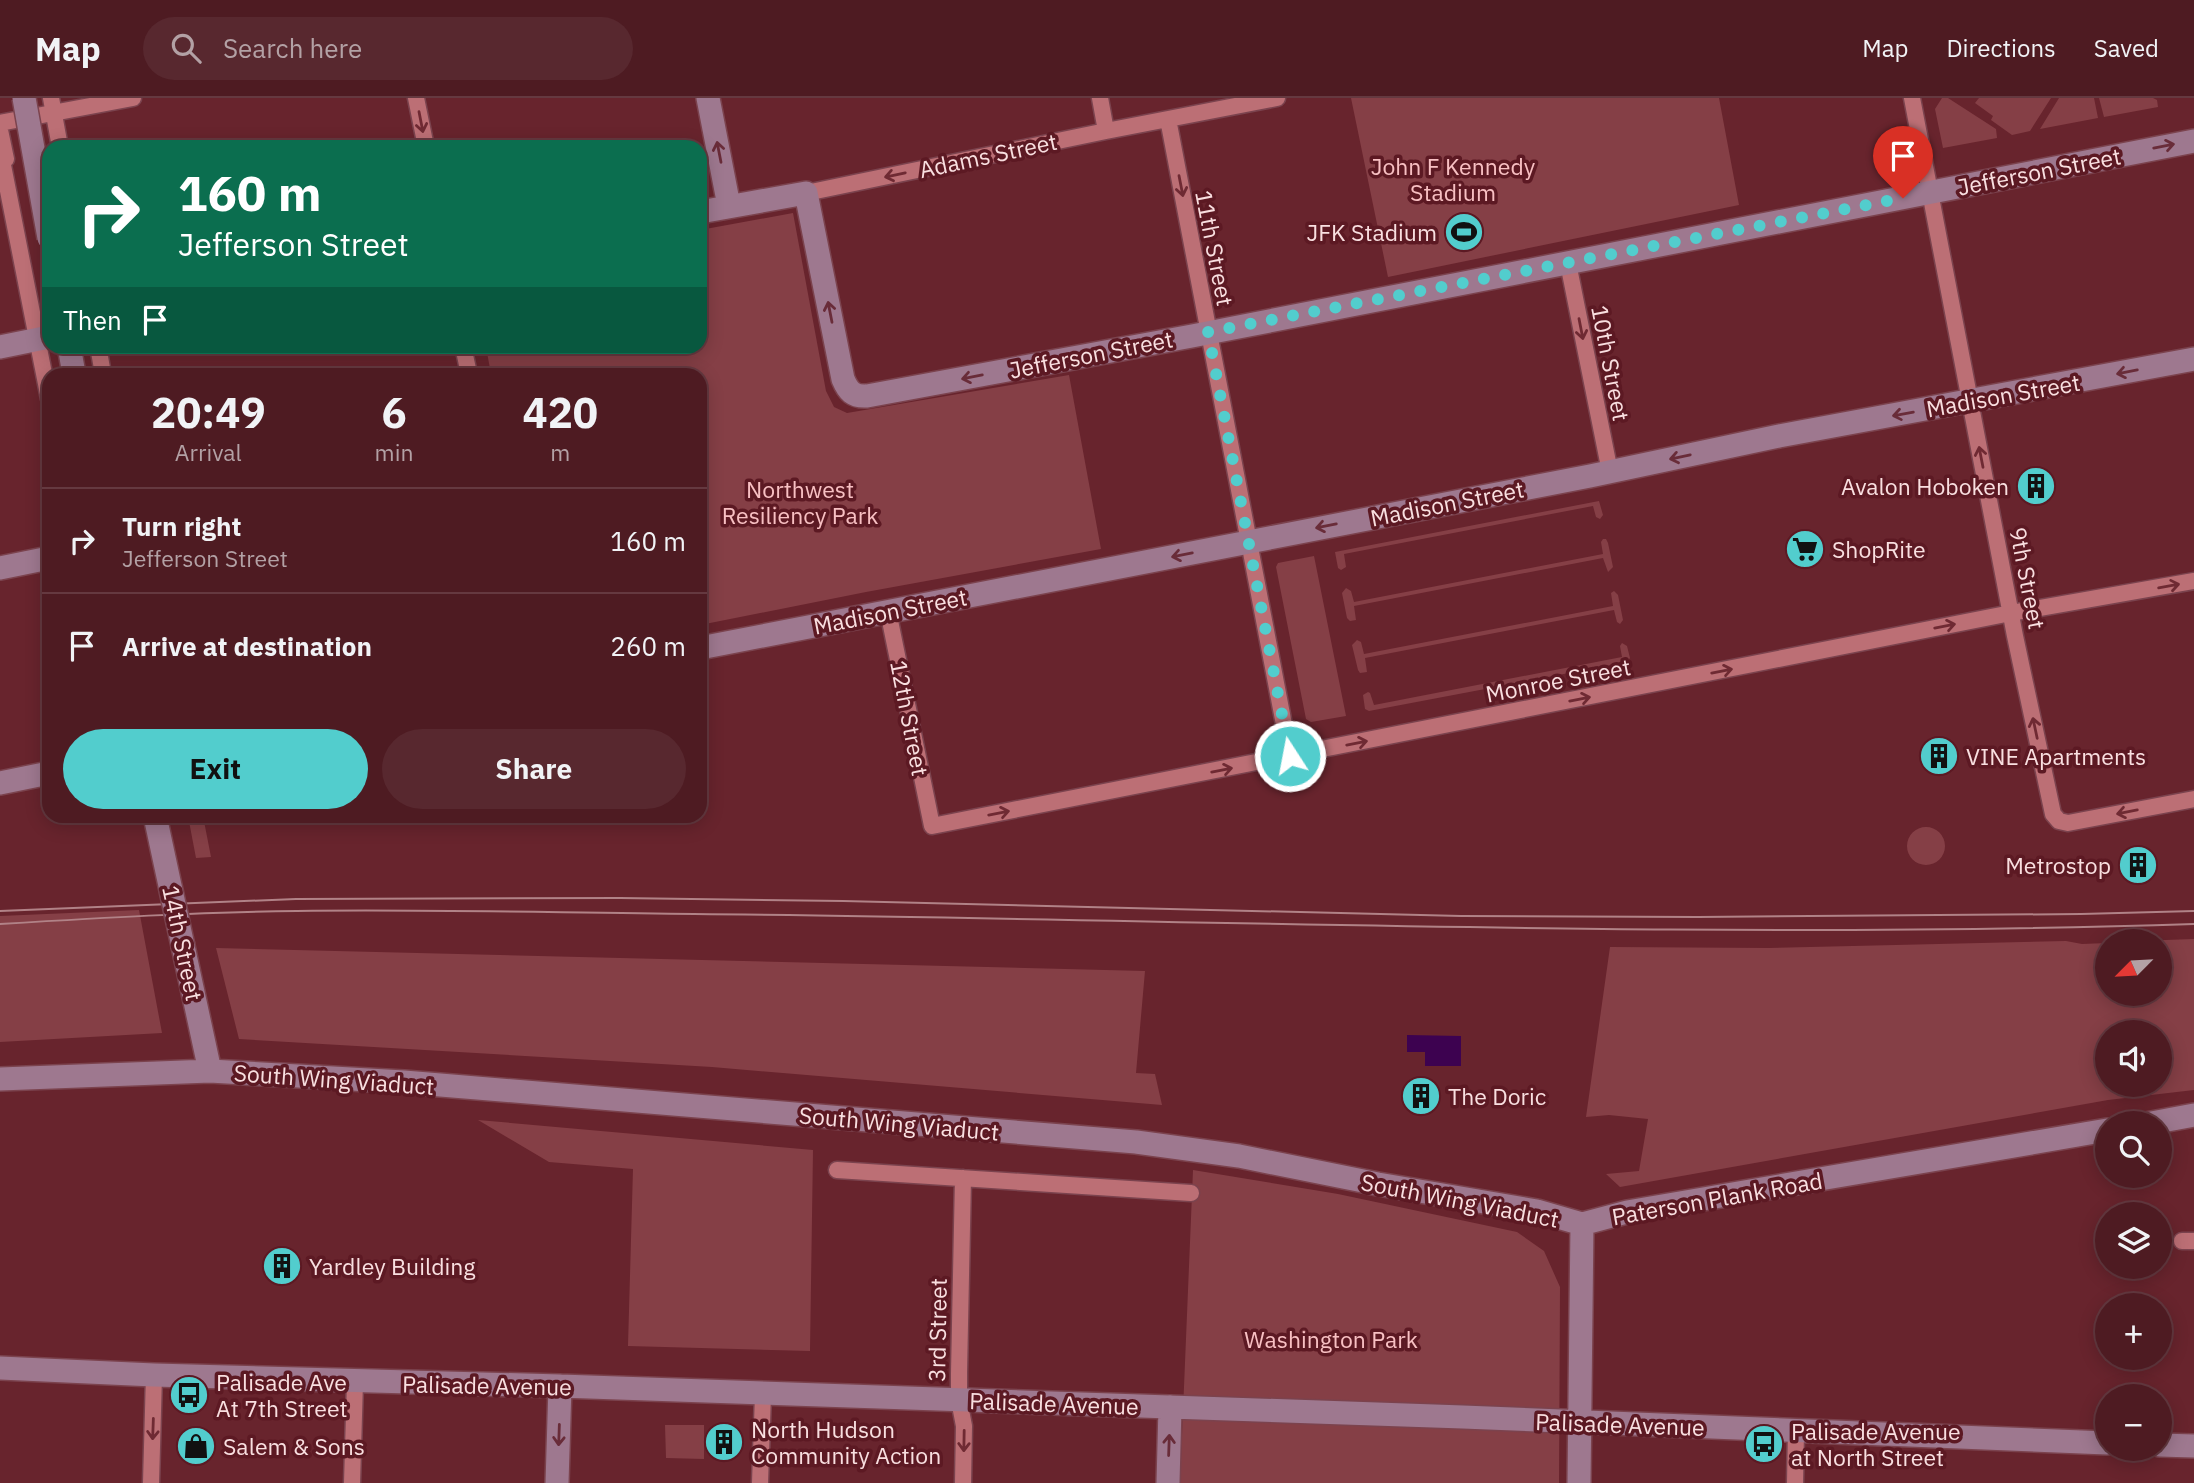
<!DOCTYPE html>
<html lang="en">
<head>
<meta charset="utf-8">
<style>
	:root { --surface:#4e1b22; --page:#58282f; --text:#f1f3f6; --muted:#b3a1a5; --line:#653940; --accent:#52cdcd }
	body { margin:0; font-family:"IBM Plex Sans",sans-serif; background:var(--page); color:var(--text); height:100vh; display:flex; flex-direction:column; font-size:26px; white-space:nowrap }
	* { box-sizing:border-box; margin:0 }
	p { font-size:23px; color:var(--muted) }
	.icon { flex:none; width:38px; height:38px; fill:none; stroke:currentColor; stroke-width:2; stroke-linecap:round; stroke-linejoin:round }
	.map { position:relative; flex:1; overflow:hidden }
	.side { position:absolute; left:42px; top:270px; width:665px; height:455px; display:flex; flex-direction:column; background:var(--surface); border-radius:21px; box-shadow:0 4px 18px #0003,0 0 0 2px var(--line) }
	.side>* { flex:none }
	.guide { position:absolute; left:42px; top:42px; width:665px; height:214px; border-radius:21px; box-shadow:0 4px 18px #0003,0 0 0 2px var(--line); background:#0b6e4f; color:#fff; overflow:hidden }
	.needle { width:46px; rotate:246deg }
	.buttons { position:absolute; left:2095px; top:831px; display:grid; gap:14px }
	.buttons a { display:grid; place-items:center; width:77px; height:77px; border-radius:50%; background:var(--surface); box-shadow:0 4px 18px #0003,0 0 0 2px var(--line); font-size:35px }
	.pin { position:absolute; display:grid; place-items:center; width:60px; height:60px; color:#fff; margin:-72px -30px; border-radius:50% 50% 50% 0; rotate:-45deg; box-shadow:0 0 7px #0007 }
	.pin .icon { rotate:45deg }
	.me { position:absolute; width:77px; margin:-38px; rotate:349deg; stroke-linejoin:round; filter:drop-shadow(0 0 5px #0008) }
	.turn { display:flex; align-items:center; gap:24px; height:147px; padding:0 21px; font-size:32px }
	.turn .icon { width:91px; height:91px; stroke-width:2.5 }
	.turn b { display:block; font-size:49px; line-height:60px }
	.then { display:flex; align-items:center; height:66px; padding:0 21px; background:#0003; gap:14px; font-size:26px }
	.eta { display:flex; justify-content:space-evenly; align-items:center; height:119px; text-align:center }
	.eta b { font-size:42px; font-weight:700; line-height:49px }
	.primary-button { display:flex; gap:14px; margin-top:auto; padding:14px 21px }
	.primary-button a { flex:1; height:80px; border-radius:42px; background:var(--accent); color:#111; font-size:28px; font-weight:700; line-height:80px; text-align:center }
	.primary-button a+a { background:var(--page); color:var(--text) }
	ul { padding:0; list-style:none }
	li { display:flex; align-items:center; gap:21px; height:105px; padding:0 21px; border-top:2px solid var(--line) }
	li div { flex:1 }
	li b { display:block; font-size:26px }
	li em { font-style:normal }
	header { display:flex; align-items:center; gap:42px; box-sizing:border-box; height:98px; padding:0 35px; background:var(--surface); border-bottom:2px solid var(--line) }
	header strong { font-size:33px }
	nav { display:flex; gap:38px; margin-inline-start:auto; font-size:24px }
	.search { width:490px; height:63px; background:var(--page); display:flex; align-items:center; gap:18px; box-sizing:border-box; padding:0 24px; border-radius:38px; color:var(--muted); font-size:26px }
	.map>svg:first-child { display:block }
	.green { fill:#853f46; fill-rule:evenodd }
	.water { fill:#3d0250 }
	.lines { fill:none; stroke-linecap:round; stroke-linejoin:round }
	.street-casing { stroke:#7b434e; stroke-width:19 }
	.secondary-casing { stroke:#7b434e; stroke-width:26 }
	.street { stroke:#bc6f75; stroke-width:16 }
	.secondary { stroke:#9e788f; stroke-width:23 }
	.tram { stroke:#b18287; stroke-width:2 }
	.secondary-bridge-casing { stroke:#7b434e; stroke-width:26; stroke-linecap:butt }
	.secondary-bridge { stroke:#9e788f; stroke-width:23 }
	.oneway { stroke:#6f2a33 }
	.oneway2 { stroke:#692c39 }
	.route { stroke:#52cdcd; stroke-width:12; stroke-dasharray:0 21.6 }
	.labels { text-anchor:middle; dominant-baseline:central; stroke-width:7; stroke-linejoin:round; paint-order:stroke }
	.street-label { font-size:23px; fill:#f9dfe0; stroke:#5c1923 }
	.park-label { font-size:23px; fill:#f8c0c3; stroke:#5c1923 }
	.poi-label { font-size:23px; fill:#f9dfe0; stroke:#5c1923; text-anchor:start }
</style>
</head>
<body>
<header>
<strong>Map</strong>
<div class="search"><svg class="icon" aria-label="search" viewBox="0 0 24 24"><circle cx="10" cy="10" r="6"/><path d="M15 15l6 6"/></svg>Search here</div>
<nav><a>Map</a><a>Directions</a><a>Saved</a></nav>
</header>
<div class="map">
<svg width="2194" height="1385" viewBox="0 0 2194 1385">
	<rect width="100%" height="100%" fill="#68242d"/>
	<path class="green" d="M 1351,0 L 1719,0 L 1739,107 L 1388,179 Z
		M 1942,0 L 1948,0 L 1996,31 L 1997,40 L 1943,50 L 1935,11 Z
		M 1979,0 L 2051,0 L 2030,33 L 2012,37 L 1991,22 L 1993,18 L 1975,5 Z
		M 2059,0 L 2094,0 L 2098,20 L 2040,31 Z
		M 2099,0 L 2153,0 L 2157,2 L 2158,9 L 2104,19 Z
		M 793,115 L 826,293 L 834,309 L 847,315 L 1069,277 L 1101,451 L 866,494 L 700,527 L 700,276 L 491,276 L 486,249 L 700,248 L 700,132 Z
		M 1599,403 L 1603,417 L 1600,421 L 1596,419 L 1593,408 L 1344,456 L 1346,469 L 1341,472 L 1338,470 L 1335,454 Z
		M 1603,441 L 1606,441 L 1608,445 L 1613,469 L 1608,474 L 1603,460 L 1354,508 L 1356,522 L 1350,523 L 1347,520 L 1342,495 L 1346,490 L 1351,493 L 1354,504 L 1603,456 L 1601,444 Z
		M 1314,458 L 1346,618 L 1311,624 L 1306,621 L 1276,469 L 1278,465 Z
		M 1614,493 L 1618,497 L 1623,522 L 1620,526 L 1617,524 L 1614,512 L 1365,560 L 1367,574 L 1360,575 L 1358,572 L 1352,547 L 1357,542 L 1361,544 L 1364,556 L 1613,508 L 1611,495 Z
		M 1622,545 L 1627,548 L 1630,560 L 1627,564 L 1369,613 L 1365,611 L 1363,597 L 1368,594 L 1370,595 L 1374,607 L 1622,559 L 1620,548 Z
		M 188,718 L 203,718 L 211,759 L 196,760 Z
		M1907 748a19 19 0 1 1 38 0a19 19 0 1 1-38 0Z
		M 139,812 L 162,935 L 0,944 L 0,818 Z
		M 2194,841 L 2194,992 L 2108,1002 L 1620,1089 L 1606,1076 L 1639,1073 L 1648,1021 L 1609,1017 L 1586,1019 L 1610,849 L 1769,850 L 2066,843 L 2082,846 L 2107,845 L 2107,896 L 2160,896 L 2160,844 L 2137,843 ZM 2107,934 L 2160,934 L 2160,987 L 2107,987 Z
		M 216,850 L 1145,873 L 1136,975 L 1155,976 L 1162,1007 L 712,969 L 239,941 Z
		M 478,1022 L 813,1052 L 810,1253 L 628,1248 L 633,1071 L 549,1064 Z
		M 1193,1072 L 1338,1096 L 1517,1134 L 1544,1153 L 1560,1189 L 1559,1385 L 1180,1385 Z
		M 665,1327 L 704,1327 L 704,1361 L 666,1360 Z"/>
	<path class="water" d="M 1407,937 L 1461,938 L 1461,968 L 1425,968 L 1425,954 L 1407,954 Z"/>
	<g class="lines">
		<g class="street-casing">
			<path id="street" d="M 51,0 L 60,49
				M 416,0 L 426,49
				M 1100,0 L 1106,33
				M 1912,0 L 2015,538 L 2053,716 L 2059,723 L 2068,725 L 2194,701
				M 1168,21 L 1290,658
				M 0,25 L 133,0
				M 0,32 L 6,61
				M 0,52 L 49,301
				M 806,95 L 1106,33 L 1277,0
				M 1568,165 L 1610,374
				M 98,248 L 103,276
				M 463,248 L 469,276
				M 888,513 L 932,728 L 2011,515 L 2194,483
				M 837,1072 L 1191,1095
				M 2182,1143 L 2194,1143
				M 151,1385 L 154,1277
				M 352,1385 L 355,1284
				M 760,1385 L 763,1296
				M 963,1385 L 964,1328 L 959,1302 L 959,1275 L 963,1080
				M 1795,1385 L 1796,1333"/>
		</g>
		<g class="secondary-casing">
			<path id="secondary" d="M 708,0 L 729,108
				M 700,114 L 806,95 L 843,281 C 848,293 853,299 867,298 L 1192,238 L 2194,43
				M 69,248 L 74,276
				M 0,249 L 49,239
				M 0,470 L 49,460
				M 700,550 L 1590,378 L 1779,338 L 2194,261
				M 0,685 L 49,675
				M 183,848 L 210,973
				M 0,981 L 210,973 L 404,984 L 1136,1044 L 1239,1058 L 1378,1086 L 1537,1113 L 1582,1126
				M 2146,1026 L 2194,1017
				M 1582,1126 L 1627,1114 L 2107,1032
				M 0,1270 L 154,1277 L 560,1288 L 1463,1319 L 2107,1345
				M 2160,1347 L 2194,1348
				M 557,1385 L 560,1288
				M 1168,1385 L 1170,1309
				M 1579,1385 L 1582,1126"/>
		</g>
		<use href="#street" class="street"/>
		<use href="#secondary" class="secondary"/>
		<path class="tram" d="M 0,813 L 296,801 L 620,800 L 843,803 L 1461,818 L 1698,819 L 2081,816 L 2194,813
			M 0,826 C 99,820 198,814 297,813 C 430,811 562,815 694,816 C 1194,821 1694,842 2194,826"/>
		<g class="secondary-bridge-casing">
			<path id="secondary-bridge" d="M 24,0 L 49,140
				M 155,718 L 183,848"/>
		</g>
		<use href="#secondary-bridge" class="secondary-bridge"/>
	</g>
	<defs><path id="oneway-shaft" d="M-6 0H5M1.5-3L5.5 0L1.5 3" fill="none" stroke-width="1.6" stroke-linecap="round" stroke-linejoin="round" transform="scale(1.75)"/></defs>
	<g class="oneway">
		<use href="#oneway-shaft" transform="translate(421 24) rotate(79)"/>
		<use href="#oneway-shaft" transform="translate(895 77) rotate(168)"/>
		<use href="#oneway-shaft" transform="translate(1181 88) rotate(79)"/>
		<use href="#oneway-shaft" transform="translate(1581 231) rotate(79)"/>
		<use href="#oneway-shaft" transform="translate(1981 359) rotate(-101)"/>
		<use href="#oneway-shaft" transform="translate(2169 488) rotate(-10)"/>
		<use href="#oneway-shaft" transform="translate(1945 528) rotate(-11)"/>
		<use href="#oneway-shaft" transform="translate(1722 573) rotate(-11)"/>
		<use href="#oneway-shaft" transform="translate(1580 601) rotate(-11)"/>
		<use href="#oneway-shaft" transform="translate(2035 630) rotate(-102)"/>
		<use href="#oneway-shaft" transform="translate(1357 645) rotate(-11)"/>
		<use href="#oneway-shaft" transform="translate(1222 672) rotate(-11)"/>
		<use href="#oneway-shaft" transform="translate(2127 714) rotate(169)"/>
		<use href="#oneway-shaft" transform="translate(999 715) rotate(-11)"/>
		<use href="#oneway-shaft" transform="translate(153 1331) rotate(92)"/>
		<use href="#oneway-shaft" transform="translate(964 1343) rotate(91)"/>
	</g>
	<g class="oneway2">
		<use href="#oneway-shaft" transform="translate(2164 48) rotate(-11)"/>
		<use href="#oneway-shaft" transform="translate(719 54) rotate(-101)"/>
		<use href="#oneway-shaft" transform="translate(830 214) rotate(-101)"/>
		<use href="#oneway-shaft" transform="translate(2127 274) rotate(169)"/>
		<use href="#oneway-shaft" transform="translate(972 279) rotate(169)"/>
		<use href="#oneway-shaft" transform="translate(1903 316) rotate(170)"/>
		<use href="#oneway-shaft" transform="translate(1680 359) rotate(168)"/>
		<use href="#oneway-shaft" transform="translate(1326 428) rotate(169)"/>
		<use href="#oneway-shaft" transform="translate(1182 457) rotate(169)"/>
		<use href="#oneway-shaft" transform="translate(559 1337) rotate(92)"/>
		<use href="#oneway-shaft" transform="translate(1169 1347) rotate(-88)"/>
	</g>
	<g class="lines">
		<path class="route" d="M 1290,658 L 1208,234 L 1903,100"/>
	</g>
	<defs>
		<g id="stadium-disc" transform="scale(2.0125)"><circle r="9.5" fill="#52cdcd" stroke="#5c1923"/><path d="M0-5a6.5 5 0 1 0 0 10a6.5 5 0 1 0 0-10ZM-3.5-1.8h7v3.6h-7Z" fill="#111"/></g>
		<g id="building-disc" transform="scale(2.0125)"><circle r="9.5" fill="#52cdcd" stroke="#5c1923"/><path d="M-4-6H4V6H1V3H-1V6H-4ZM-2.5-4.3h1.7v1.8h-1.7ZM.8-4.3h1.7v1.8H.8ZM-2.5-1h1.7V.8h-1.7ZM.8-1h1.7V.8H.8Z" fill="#111"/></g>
		<g id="supermarket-disc" transform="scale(2.0125)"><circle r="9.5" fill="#52cdcd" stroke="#5c1923"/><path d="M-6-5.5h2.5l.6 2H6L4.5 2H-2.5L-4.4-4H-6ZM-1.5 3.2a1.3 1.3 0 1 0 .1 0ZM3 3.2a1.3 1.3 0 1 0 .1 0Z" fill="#111"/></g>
		<g id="bus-disc" transform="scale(2.0125)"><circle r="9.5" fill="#52cdcd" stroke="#5c1923"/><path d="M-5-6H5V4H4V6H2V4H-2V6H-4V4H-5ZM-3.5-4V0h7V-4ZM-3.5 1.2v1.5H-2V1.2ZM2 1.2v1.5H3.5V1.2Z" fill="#111"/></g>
		<g id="shop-disc" transform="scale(2.0125)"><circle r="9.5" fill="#52cdcd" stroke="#5c1923"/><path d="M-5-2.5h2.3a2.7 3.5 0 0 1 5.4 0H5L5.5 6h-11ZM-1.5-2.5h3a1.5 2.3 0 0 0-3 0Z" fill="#111"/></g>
	</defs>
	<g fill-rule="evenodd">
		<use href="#stadium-disc" x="1464" y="134"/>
		<use href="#building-disc" x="2036" y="388"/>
		<use href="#supermarket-disc" x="1805" y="451"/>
		<use href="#building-disc" x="1939" y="658"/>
		<use href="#building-disc" x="2138" y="767"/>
		<use href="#building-disc" x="1421" y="998"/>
		<use href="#building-disc" x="282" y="1168"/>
		<use href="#bus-disc" x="189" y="1297"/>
		<use href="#building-disc" x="724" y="1344"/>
		<use href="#bus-disc" x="1764" y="1346"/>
		<use href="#shop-disc" x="196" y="1348"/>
	</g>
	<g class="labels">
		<g class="street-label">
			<text transform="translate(988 57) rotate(-12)">Adams Street</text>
			<text transform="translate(2039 73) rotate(-11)">Jefferson Street</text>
			<text transform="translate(1215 150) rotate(79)">11th Street</text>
			<text transform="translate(1091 256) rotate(-11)">Jefferson Street</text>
			<text transform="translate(1611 265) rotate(79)">10th Street</text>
			<text transform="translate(2003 297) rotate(-10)">Madison Street</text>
			<text transform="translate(1447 405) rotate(-11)">Madison Street</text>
			<text transform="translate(2028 480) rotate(79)">9th Street</text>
			<text transform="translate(890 513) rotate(-11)">Madison Street</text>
			<text transform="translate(1558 582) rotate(-11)">Monroe Street</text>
			<text transform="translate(910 620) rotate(79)">12th Street</text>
			<text transform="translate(183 845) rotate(78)">14th Street</text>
			<text transform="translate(334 981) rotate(4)">South Wing Viaduct</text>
			<text transform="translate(899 1025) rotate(5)">South Wing Viaduct</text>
			<text transform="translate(1717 1100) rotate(-10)">Paterson Plank Road</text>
			<text transform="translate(1460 1102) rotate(11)">South Wing Viaduct</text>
			<text transform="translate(937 1232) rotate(-89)">3rd Street</text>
			<text transform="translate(487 1287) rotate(1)">Palisade Avenue</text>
			<text transform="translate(1054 1305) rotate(2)">Palisade Avenue</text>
			<text transform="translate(1620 1326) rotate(2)">Palisade Avenue</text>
		</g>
		<g class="park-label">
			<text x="1453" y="68">John F Kennedy<tspan x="1453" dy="26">Stadium</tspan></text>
			<text x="800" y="391">Northwest<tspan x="800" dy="26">Resiliency Park</tspan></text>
			<text x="1331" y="1241">Washington Park</text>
		</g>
		<g class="poi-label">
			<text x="1437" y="134" text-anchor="end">JFK Stadium</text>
			<text x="2009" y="388" text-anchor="end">Avalon Hoboken</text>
			<text x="1832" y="451">ShopRite</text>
			<text x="1966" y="658">VINE Apartments</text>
			<text x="2111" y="767" text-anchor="end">Metrostop</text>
			<text x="1448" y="998">The Doric</text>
			<text x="309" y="1168">Yardley Building</text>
			<text x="216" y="1284">Palisade Ave<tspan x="216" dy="26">At 7th Street</tspan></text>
			<text x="751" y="1331">North Hudson<tspan x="751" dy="26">Community Action</tspan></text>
			<text x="1791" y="1333">Palisade Avenue<tspan x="1791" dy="26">at North Street</tspan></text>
			<text x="223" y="1348">Salem &amp; Sons</text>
		</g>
	</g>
</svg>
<div class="buttons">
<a><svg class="needle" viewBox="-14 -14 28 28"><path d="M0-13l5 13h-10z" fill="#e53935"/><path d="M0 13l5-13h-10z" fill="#b3a1a5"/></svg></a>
<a><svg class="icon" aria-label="sound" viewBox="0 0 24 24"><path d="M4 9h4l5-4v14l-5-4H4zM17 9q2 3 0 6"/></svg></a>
<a><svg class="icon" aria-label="search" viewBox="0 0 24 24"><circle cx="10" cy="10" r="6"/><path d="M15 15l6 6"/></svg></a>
<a><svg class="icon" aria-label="layers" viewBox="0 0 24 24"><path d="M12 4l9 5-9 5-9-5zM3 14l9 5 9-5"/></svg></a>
<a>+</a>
<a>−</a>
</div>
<div class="pin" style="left:1903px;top:100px;background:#d93025"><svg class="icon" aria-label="arrive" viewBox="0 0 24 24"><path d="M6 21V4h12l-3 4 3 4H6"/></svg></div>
<svg class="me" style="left:1290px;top:658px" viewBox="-20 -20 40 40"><circle r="17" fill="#52cdcd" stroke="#fff" stroke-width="3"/><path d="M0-11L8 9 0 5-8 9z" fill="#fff"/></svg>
<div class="guide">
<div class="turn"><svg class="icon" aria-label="right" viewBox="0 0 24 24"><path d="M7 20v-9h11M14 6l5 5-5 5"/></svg><div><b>160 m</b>Jefferson Street</div></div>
<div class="then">Then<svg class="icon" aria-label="arrive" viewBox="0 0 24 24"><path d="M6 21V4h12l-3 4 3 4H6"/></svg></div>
</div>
<section class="side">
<div class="eta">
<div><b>20:49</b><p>Arrival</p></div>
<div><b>6</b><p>min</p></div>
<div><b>420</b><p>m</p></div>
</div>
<ul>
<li><svg class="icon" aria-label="right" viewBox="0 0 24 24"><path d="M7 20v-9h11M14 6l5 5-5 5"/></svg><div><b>Turn right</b><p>Jefferson Street</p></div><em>160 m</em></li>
<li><svg class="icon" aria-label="arrive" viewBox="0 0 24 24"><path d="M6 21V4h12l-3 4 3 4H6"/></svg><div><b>Arrive at destination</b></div><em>260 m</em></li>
</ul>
<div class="primary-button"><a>Exit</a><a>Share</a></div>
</section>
</div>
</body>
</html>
